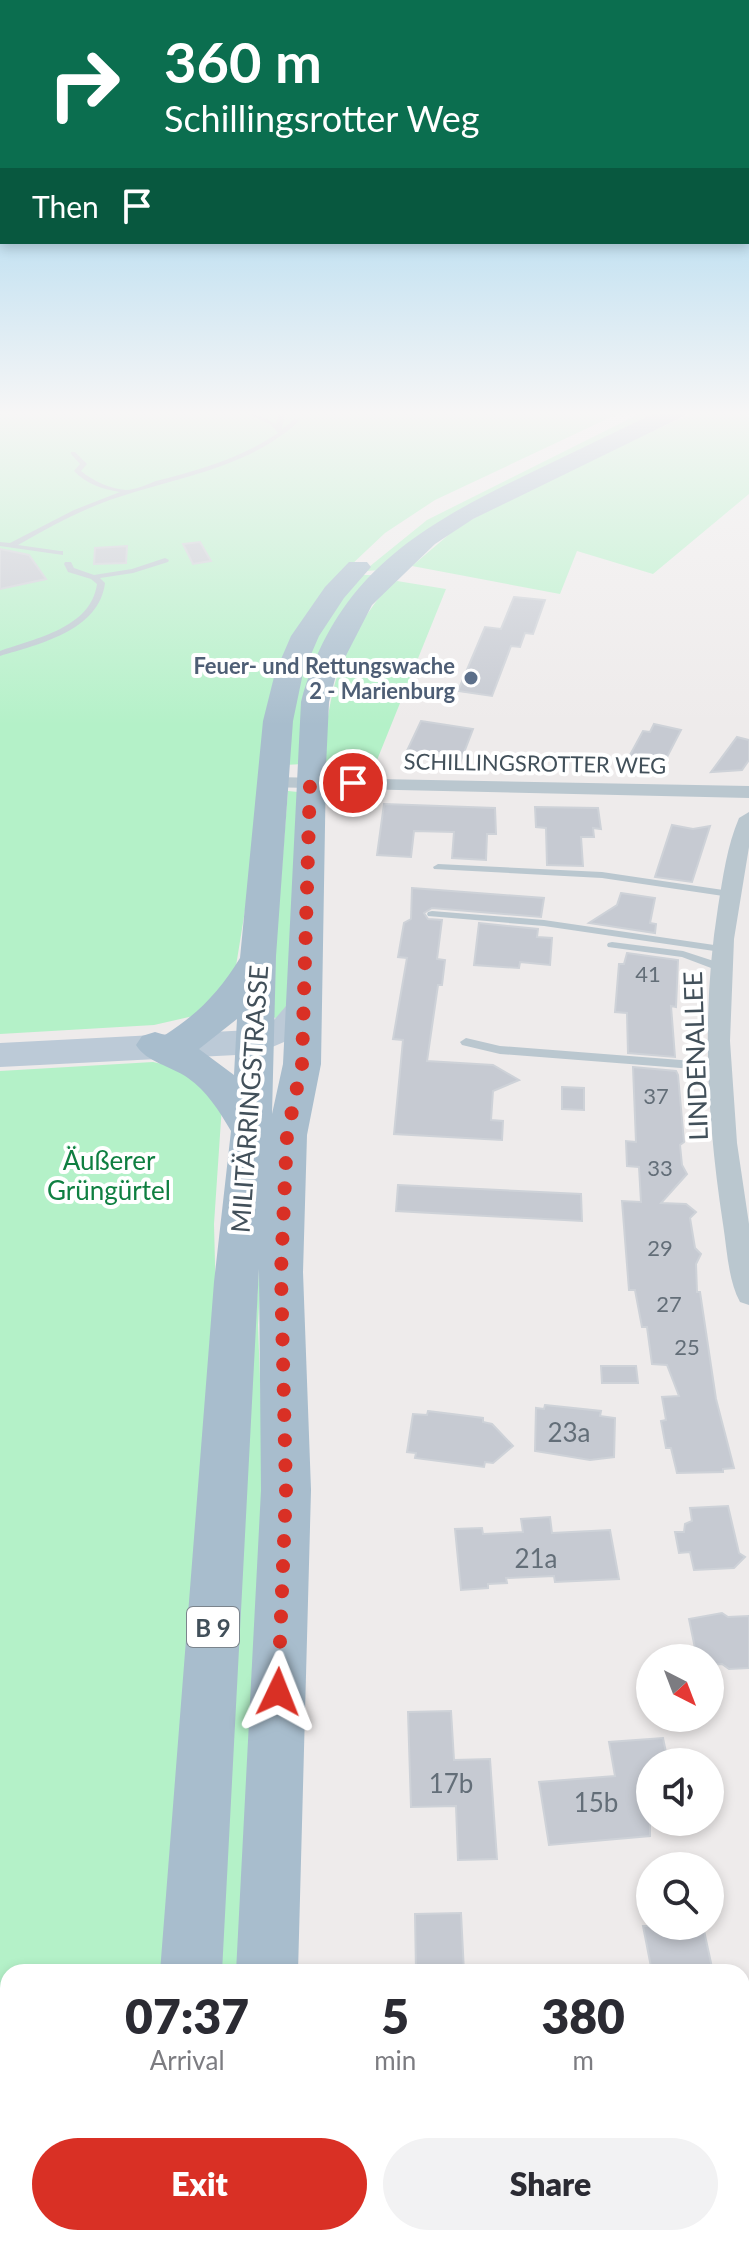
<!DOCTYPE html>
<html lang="en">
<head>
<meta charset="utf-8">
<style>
	:root { --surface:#fff; --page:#f2f2f3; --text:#2b2b33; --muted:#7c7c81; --accent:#d93025 }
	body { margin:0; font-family:Lato,sans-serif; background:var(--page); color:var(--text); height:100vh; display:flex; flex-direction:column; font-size:30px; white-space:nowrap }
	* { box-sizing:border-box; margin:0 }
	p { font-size:26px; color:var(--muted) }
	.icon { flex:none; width:44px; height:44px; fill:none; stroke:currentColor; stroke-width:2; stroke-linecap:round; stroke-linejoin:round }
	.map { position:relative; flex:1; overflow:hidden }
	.drawer { position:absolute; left:0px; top:1964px; width:750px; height:282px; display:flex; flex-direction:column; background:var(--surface); border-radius:24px 24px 0 0; box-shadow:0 4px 12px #0003 }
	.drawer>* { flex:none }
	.banner { position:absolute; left:0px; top:0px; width:750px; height:244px; box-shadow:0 4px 12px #0003; background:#0b6e4f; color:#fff; overflow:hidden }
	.needle { width:52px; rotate:138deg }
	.tools { position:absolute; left:636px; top:1644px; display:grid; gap:16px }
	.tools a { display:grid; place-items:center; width:88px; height:88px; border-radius:50%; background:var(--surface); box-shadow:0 4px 12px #0003; font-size:40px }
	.pin { position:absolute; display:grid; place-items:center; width:68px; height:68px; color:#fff; margin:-34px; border:4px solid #fff; border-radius:50%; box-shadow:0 2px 8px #0007 }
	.me { position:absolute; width:88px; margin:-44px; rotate:2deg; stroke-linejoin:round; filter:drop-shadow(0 0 6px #0008) }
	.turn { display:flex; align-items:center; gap:28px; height:168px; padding:0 32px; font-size:36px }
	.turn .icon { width:104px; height:104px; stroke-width:2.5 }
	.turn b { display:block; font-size:56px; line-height:68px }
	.then { display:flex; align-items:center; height:76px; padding:0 32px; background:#0003; gap:16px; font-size:30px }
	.eta { display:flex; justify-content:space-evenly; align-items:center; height:136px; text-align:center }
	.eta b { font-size:48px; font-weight:800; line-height:56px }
	.button { display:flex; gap:16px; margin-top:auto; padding:16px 32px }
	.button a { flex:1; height:92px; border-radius:48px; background:var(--accent); color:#fff; font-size:32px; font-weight:800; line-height:92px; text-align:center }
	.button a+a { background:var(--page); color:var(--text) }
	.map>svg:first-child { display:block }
	.green { fill:#b4f1c8 }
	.building { fill:#c6cad2; stroke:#ced2d8; stroke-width:2 }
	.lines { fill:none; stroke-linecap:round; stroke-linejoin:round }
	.lane { fill:#bac7cf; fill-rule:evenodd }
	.street { fill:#bac7cf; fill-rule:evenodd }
	.secondary { fill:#bccad7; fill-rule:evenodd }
	.primary { fill:#a8bdcd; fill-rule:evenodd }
	.route { stroke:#d93025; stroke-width:14; stroke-dasharray:0 25.2 }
	.service-dot { fill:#5c6f8a; stroke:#fff; stroke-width:3 }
	.labels { text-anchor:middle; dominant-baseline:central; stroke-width:8; stroke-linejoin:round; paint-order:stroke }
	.far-service-label { font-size:22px; font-weight:bold; fill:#4e5e75; stroke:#fff; text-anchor:end }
	.far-street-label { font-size:22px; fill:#42505a; stroke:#fff }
	.number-label { font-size:22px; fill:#636e78 }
	.shield { fill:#fff; stroke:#7b848c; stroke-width:2 }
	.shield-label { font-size:24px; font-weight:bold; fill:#42505a }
	.street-label { font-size:26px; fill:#42505a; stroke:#fff }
	.park-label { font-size:26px; fill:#0f7f41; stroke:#fff }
	.near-number-label { font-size:26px; fill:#636e78 }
</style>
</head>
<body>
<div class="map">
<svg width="749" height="2245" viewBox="0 0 749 2245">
	<rect width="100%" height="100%" fill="#eeebeb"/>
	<path class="green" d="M 0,411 L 624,411 L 435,500 L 385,533 L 333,582 L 309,612 L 258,830 L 236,966 L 211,1012 L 154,1025 L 0,1034 Z
		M 645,411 L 667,411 L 598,442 L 382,570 L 364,571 L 427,520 Z
		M 697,411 L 749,411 L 749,494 L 653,574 L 577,551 L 560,594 L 412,566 L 459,526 L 574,467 Z
		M 360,575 L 378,575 L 355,599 L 303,764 L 285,765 L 295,687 L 326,617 Z
		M 397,581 L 446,589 L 371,775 L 342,772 L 322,761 C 329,705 334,660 368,613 C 377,600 384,589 397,581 Z
		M 288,791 L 298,792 L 291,1007 L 279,1020 L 270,1015 Z
		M 153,1062 L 183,1069 L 222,1105 L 214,1224 L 216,1301 L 167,1972 L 8,1972 L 8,2238 L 148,2238 L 147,2245 L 0,2245 L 0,1071 Z
		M 272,1066 L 258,1325 L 262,1434 L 269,1504 L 250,1972 L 214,1972 Z"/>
	<path class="building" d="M 200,542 L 211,561 L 193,564 L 183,544 Z
		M 127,546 L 126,563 L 94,564 L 95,548 Z
		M 0,549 L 29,555 L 46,579 L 0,589 Z
		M 514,597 L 545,600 L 533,634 L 525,633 L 520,647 L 511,646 L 492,696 L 458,691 L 485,627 L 501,629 Z
		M 421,721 L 473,729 L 460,763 L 405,755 Z
		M 654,724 L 681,730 L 665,761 L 659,760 L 654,771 L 624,766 L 643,731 L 650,732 Z
		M 737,737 L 749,740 L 749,760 L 742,770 L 711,772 Z
		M 384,804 L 495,808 L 496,834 L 487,834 L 486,860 L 452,858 L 454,832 L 414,831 L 411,857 L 377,855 Z
		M 535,807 L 598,808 L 601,829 L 593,828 L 594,837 L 581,837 L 583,866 L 547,865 L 546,828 L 536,827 Z
		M 672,825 L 693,829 L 710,826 L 692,882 L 655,877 Z
		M 412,888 L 544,898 L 541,917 L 432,908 L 424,913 L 428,919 L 442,920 L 437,959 L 445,960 L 442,985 L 438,985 L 427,1061 L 493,1065 L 519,1080 L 493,1091 L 491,1120 L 503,1121 L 502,1140 L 394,1134 L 403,1040 L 393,1039 L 407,958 L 398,957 L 404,923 L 411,919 Z
		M 621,893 L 655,898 L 650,923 L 656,924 L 655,933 L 589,923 L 617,905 Z
		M 479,923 L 538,929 L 537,937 L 552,938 L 550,965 L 520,962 L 519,968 L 474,965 Z
		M 627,953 L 678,960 L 676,1007 L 671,1006 L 675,1057 L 628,1053 L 627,1013 L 615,1012 L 619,964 L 624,964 Z
		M 633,1067 L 676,1071 L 678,1075 L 684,1142 L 680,1145 L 682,1165 L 687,1174 L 661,1203 L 686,1204 L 696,1212 L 690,1218 L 695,1248 L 701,1254 L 696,1264 L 697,1292 L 700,1292 L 716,1399 L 734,1468 L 723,1469 L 723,1472 L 677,1473 L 671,1448 L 666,1448 L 661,1421 L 666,1420 L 662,1397 L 679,1396 L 667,1365 L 652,1364 L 647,1327 L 642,1327 L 635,1290 L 629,1290 L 622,1201 L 641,1202 L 639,1167 L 627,1166 L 626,1141 L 636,1142 Z
		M 562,1087 L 584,1088 L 584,1110 L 562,1109 Z
		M 398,1185 L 581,1194 L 582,1221 L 396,1211 Z
		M 601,1366 L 636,1366 L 638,1383 L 602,1383 Z
		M 545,1405 L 601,1411 L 600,1416 L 615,1418 L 614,1457 L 590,1460 L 535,1451 L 536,1408 L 544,1409 Z
		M 428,1411 L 483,1418 L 483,1422 L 492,1424 L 513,1446 L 493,1463 L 485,1462 L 484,1467 L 415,1458 L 416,1453 L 407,1452 L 413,1414 L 427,1415 Z
		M 728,1506 L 739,1553 L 745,1557 L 734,1568 L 694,1570 L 690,1552 L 679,1553 L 675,1532 L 684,1532 L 685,1524 L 692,1521 L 690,1508 Z
		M 550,1517 L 552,1533 L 610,1530 L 619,1579 L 555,1582 L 554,1576 L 506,1578 L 507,1583 L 488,1584 L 488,1588 L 461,1590 L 455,1529 L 482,1528 L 483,1534 L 523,1532 L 521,1519 Z
		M 722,1613 L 728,1617 L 749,1616 L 749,1668 L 729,1669 L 722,1664 L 710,1665 L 710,1658 L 697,1658 L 689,1619 Z
		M 451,1711 L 454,1760 L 490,1759 L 497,1859 L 458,1860 L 456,1806 L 411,1807 L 408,1712 Z
		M 663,1738 L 668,1762 L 650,1762 L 650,1836 L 549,1845 L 539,1782 L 615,1776 L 609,1742 Z
		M 461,1913 L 464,1972 L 416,1972 L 415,1914 Z
		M 643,1926 L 703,1926 L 713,1972 L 652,1972 Z"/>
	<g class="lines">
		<path class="lane" d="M 242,411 L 250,411 L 276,424 L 279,411 L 285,411 L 282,429 L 295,419 L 300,420 C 251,467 182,476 119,497 C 84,508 51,526 18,545 L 60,551 L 63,551 L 63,555 L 0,546 L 0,542 L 10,543 L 74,510 L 120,492 C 102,489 86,484 74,471 L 80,464 L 71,454 L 71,452 L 75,452 L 87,464 L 81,471 C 93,481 111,489 126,490 C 135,490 148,484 156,481 C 199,470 241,458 278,433 L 270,424 Z
			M 165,558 L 169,560 L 168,562 L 133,573 L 100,578 L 105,583 C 99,631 39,644 0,656 L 0,651 C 36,638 91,628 97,584 L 91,579 L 68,572 L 64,564 L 65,562 L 71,562 L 74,568 L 94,575 L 132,569 Z
			M 438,864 L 602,872 L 730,891 L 735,894 L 730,897 L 602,878 L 434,869 L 433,867 Z
			M 432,911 L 544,920 L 721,946 L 726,949 L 721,952 L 544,926 L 428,916 L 427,914 L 428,912 Z
			M 612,942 L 683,951 L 723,964 L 724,967 L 719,971 L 682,957 L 608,947 L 607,945 L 608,943 Z
			M 466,1038 L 500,1046 L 719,1063 L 725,1067 L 719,1071 L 500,1054 L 462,1045 L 460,1042 Z"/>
		<path class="street" d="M 272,777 L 749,786 L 749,798 L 265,787 L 263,783 Z
			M 749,812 L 749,847 L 734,939 L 730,1041 L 737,1143 L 749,1224 L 749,1305 L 740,1302 C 728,1280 727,1249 723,1224 C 707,1119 701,1013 718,907 C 723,877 727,846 739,818 Z"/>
		<path class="secondary" d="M 304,996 L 316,999 L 321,1007 L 298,1036 L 256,1054 L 0,1067 L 0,1043 L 251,1030 L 274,1020 L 292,999 Z"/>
		<path class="primary" d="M 659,411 L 687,411 L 684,416 L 473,519 L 435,544 L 372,605 L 336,675 L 329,702 L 326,767 L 321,1064 L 307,1135 L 303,1272 L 311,1490 L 298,1972 L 236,1972 L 261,1490 L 259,1269 L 222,1972 L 160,1972 L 214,1282 L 231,1131 C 219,1111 207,1091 188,1078 C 171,1066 146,1062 136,1045 L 142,1036 L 155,1032 L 165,1035 C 199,1013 219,992 240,958 L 263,721 L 275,673 L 291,636 L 325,587 L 349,562 L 367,562 L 371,567 L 344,598 L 319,636 L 303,673 L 293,721 L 276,956 L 272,1114 L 283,1064 L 301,702 C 335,576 418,527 528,474 C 572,453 615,432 659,411 ZM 237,1019 L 234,1075 L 199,1049 Z
			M 139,2238 L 209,2238 L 208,2245 L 138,2245 Z
			M 222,2238 L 292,2238 L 292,2245 L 222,2245 Z"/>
	</g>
	<linearGradient id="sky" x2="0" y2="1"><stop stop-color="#7dc6ec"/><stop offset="0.57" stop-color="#f7f6f6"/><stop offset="1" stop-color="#f7f6f6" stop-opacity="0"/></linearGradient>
	<rect width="749" height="725" fill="url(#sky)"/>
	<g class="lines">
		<path class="route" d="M 278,1692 L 286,1490 L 281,1272 L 287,1135 L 302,1064 L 310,783 L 353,783"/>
	</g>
	<circle class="service-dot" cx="471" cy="678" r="8"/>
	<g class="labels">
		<g class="far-service-label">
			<text x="455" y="665">Feuer- und Rettungswache<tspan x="455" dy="25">2 - Marienburg</tspan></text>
		</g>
		<g class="far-street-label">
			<text transform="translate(535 763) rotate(1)">SCHILLINGSROTTER WEG</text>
		</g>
		<g class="number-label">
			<text x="648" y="973">41</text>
			<text x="656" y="1095">37</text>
			<text x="660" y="1167">33</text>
			<text x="660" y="1247">29</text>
			<text x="669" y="1303">27</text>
			<text x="687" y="1346">25</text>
		</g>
		<rect class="shield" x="187" y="1607" width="52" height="40" rx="6"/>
		<g class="shield-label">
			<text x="213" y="1627">B 9</text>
		</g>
		<g class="street-label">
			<text transform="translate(695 1056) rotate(-92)">LINDENALLEE</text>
			<text transform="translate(249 1099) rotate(-86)">MILITÄRRINGSTRASSE</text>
		</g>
		<g class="park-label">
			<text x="109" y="1160">Äußerer<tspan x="109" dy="30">Grüngürtel</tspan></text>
		</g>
		<g class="near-number-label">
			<text x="569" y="1432">23a</text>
			<text x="536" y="1558">21a</text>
			<text x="451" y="1783">17b</text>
			<text x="596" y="1802">15b</text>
		</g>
	</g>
</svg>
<div class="tools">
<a><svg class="needle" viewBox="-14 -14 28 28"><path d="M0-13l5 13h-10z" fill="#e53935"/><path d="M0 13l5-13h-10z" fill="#7c7c81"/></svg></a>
<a><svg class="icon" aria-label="sound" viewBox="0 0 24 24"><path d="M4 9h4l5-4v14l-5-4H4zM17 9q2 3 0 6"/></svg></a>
<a><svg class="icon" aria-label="search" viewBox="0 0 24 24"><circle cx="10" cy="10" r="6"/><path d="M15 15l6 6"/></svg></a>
</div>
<div class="pin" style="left:353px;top:783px;background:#d93025"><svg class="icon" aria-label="arrive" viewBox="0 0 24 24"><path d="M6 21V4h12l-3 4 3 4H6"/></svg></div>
<svg class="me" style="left:278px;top:1692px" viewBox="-20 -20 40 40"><path d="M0-17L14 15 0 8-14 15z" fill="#d93025" stroke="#fff" stroke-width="4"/></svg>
<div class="banner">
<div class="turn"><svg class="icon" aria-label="right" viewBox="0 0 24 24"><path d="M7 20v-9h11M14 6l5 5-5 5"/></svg><div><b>360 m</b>Schillingsrotter Weg</div></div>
<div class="then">Then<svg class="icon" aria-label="arrive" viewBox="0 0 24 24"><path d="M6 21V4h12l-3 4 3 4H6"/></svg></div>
</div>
<section class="drawer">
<div class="eta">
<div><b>07:37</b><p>Arrival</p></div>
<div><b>5</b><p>min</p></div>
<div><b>380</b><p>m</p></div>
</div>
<div class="button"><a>Exit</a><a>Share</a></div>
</section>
</div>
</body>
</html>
